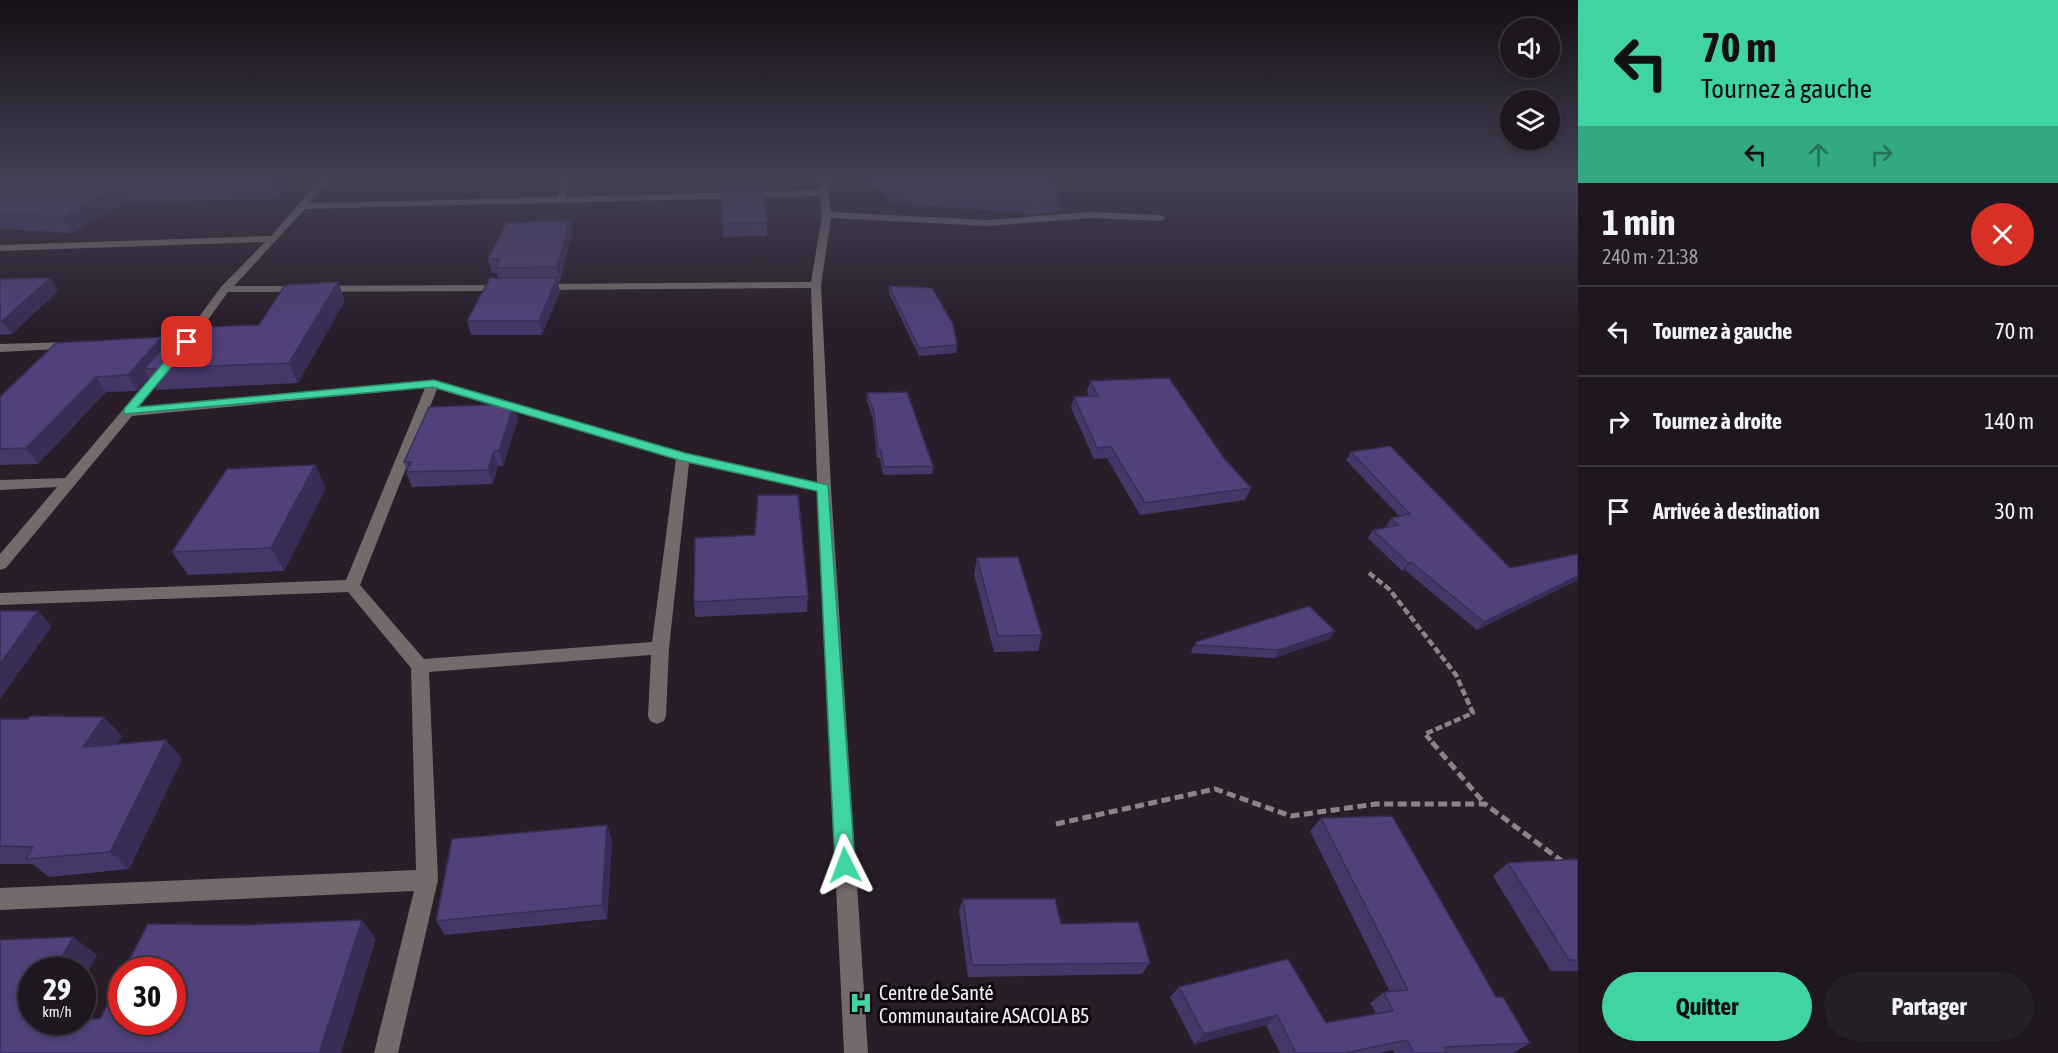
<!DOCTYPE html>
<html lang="fr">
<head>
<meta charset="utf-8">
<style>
	:root { --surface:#1f161f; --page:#271f28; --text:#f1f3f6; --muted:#a19fa4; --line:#3c353d; --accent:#40d4a2 }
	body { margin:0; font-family:"Asap Condensed",sans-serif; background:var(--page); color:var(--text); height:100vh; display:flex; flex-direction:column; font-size:22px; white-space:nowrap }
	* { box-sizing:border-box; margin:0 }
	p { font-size:20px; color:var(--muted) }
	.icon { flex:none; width:33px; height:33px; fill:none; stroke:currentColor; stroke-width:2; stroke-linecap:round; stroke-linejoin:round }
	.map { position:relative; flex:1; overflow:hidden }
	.panel { display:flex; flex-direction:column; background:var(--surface); width:480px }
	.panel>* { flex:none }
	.top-card { background:#40d4a2; color:#111; overflow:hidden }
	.tools { position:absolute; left:1500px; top:18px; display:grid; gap:12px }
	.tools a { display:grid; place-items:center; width:60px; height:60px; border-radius:50%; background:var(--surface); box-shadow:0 3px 9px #0003,0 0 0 2px var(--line); font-size:30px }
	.speed { position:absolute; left:18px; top:957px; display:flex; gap:12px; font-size:30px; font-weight:700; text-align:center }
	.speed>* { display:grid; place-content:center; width:78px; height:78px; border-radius:50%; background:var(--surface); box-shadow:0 3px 9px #0003,0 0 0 2px var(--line); line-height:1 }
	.speed small { font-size:15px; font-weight:400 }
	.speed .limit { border:9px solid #d22; background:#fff; color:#111 }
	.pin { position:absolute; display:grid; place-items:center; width:51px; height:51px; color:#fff; margin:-26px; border-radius:12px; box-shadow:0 3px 9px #0006 }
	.me { position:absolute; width:66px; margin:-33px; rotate:357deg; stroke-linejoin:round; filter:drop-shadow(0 0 4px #0008) }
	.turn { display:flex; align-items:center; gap:21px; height:126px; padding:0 24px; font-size:27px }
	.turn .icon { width:78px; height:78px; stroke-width:2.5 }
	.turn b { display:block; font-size:42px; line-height:51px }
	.lanes { display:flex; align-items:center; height:57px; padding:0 24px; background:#0003; justify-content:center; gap:30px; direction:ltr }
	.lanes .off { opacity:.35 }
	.round { display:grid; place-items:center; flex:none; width:63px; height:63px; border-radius:32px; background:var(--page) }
	.head { display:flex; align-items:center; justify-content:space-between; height:102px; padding:0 24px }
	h1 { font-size:36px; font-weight:700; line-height:45px }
	.cta { display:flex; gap:12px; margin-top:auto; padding:12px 24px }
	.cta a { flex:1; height:69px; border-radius:36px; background:var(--accent); color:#111; font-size:24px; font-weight:700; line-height:69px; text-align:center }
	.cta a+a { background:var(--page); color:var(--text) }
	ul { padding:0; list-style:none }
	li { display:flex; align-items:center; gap:18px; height:90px; padding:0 24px; border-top:2px solid var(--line) }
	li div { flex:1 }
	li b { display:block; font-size:22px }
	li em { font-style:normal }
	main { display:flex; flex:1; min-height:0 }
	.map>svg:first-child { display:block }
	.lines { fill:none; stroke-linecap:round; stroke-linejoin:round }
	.path-far1 { stroke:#8d838d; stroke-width:4.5; stroke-dasharray:7 3; stroke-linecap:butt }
	.path { stroke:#8d838d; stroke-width:5; stroke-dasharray:9 4.5; stroke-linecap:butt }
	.minor { fill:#736a6c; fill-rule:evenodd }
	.wall { fill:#463769 }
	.shaded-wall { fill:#392d55 }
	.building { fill:#51407a; stroke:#392d55; stroke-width:1.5 }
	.route { fill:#40d4a2; stroke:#2a8a69; stroke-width:1.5 }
	.labels { text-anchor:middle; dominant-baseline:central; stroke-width:6; stroke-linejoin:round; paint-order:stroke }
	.near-poi-label { font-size:20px; fill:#f9f1f9; stroke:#0f090e; text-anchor:start }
</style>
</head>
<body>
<main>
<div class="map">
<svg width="1578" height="1053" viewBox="0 0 1578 1053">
	<rect width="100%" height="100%" fill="#291d29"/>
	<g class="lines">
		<path class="path-far1" d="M 1369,573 L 1389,589 L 1456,675 L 1473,713 L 1425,734 L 1433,743"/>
		<path class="path" d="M 1432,742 L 1484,803
			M 1056,824 L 1215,789 L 1291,816 L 1376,804 L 1485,804 L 1563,862"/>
		<path class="minor" d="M 320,179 L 329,179 L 309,203 L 557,197 L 563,179 L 571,179 L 566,197 L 820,190 L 819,179 L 827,179 L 831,212 L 988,220 L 1091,212 L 1161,215 L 1166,218 L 1161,221 L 1091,218 L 988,226 L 831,218 L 821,285 L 831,488 L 868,1053 L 844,1053 L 817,491 L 689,463 L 669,648 L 666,716 L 664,721 L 657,724 L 650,721 L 648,716 L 651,655 L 429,672 L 438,880 L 398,1053 L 374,1053 L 414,891 L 0,910 L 0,888 L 416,870 L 411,668 L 348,592 L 0,605 L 0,593 L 346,580 L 425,388 L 132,416 L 6,568 L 0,570 L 0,554 L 57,487 L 0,490 L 0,480 L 65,478 L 160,366 L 168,366 L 170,369 L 139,407 L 433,380 L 685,453 L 817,482 L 811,288 L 540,290 L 535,287 L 540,284 L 811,282 L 822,215 L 820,196 L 305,209 L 234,286 L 504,285 L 509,288 L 504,291 L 228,292 L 189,346 L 185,347 L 179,344 L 221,287 L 265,242 L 0,251 L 0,245 L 271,236 ZM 437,389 L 676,459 L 652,642 L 424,659 L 360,585 Z
			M 73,342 L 77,344 L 77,348 L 0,352 L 0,344 Z"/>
	</g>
	<path class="wall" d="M 0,179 L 294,179 L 274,199 L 125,202 L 73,233 L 0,229 Z
		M 868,179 L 1050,179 L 1060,202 L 1058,212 L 1034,214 L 893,203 Z
		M 570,220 L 572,234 L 560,281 L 558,282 L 560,292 L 542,335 L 471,335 L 467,321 L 498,278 L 497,273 L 492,273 L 488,259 Z
		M 767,223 L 767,236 L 723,237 L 722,224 Z
		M 50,278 L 58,291 L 12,334 L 0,335 L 0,279 Z
		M 889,286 L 957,345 L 956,353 L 919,356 L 889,293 Z
		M 345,301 L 298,383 L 156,390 L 149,377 L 137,391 L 106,392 L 38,464 L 0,465 L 0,397 L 162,337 L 166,344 L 259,325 Z
		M 1090,381 L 1223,457 L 1251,488 L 1245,500 L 1140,515 L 1107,458 L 1094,459 L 1071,408 L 1074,397 L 1089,397 L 1087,392 Z
		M 867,393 L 933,466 L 932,474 L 883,475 L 880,458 L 877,458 L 873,420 L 867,401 Z
		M 518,419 L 503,466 L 498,466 L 493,484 L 412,487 L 406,472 L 407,470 L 404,462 Z
		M 1351,452 L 1510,568 L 1578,554 L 1578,580 L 1477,630 L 1405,570 L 1402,571 L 1368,538 L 1373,530 L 1387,527 L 1386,526 L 1391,518 L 1399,516 L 1346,460 Z
		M 315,465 L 326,488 L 284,571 L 188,575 L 172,552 Z
		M 977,558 L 1042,635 L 1038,651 L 994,652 L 974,574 Z
		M 808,596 L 807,612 L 695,617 L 694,602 Z
		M 1335,631 L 1329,639 L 1274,658 L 1192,653 L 1191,651 L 1196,642 Z
		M 0,719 L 122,736 L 116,744 L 182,759 L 129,869 L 49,877 L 33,864 L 0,864 Z
		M 1321,818 L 1496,997 L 1530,1043 L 1513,1053 L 1394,1053 L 1393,1050 L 1379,1053 L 1280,1053 L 1266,1025 L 1194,1044 L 1170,997 L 1179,987 L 1326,1023 L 1376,1014 L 1370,1003 L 1384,992 L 1390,992 L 1310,831 Z
		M 607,825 L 612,840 L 607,919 L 445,935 L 436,921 Z
		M 1578,859 L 1578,971 L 1551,971 L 1493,876 L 1508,863 Z
		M 963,899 L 1061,924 L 1150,963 L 1142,974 L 968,977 L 959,911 Z"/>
	<path class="shaded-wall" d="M 273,179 L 294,179 L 274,199 L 268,184 Z
		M 117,187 L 125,202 L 73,233 L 64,217 Z
		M 570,220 L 572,234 L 560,281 L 557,267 Z
		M 50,278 L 58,291 L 12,334 L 2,321 Z
		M 557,278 L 560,292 L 542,335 L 539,321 Z
		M 338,282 L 345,301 L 298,383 L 289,363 Z
		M 162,337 L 170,352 L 144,369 L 149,377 L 137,391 L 128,375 Z
		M 96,377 L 106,392 L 38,464 L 26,448 Z
		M 514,404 L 518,419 L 503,466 L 499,451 Z
		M 494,451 L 498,466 L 493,484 L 488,470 Z
		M 315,465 L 326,488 L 284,571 L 271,548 Z
		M 1411,562 L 1405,570 L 1402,571 L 1408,563 Z
		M 1578,576 L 1578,580 L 1477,630 L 1484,622 Z
		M 38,611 L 52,626 L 0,699 L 0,664 Z
		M 1335,631 L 1329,639 L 1274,658 L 1279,650 Z
		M 104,717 L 122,736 L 102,766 L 83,747 Z
		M 166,740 L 182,759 L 129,869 L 110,852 Z
		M 607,825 L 612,840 L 607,919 L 602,905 Z
		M 362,920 L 376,939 L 341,1053 L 319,1053 Z
		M 73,937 L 97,955 L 82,983 L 82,970 L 55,970 Z
		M 1277,1015 L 1266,1025 L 1194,1044 L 1204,1034 Z"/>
	<path class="building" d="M 0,179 L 273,179 L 268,184 L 117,187 L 64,217 L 0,213 Z
		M 879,179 L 1050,179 L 1060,202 L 1036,204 L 894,193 Z
		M 763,189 L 767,223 L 722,224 L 722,190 Z
		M 570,220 L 557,267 L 495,268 L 500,259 L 488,259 L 506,223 Z
		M 50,278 L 2,321 L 0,321 L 0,279 Z
		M 490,278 L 557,278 L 539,321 L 467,321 Z
		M 338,282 L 289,363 L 144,369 L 180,328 L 259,325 L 285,285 Z
		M 889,286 L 932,288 L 953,324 L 957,345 L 919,348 Z
		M 162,337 L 128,375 L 96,377 L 26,448 L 0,449 L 0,397 L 56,343 Z
		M 1169,378 L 1223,457 L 1251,488 L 1145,503 L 1111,447 L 1097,448 L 1074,397 L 1098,396 L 1090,381 Z
		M 907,392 L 933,466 L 884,467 L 881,450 L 878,450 L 874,412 L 867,393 Z
		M 514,404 L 499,451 L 494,451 L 488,470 L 406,472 L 411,462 L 404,462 L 429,407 Z
		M 1390,446 L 1510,568 L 1578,554 L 1578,576 L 1484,622 L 1411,562 L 1408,563 L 1373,530 L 1399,525 L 1391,518 L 1410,514 L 1351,452 Z
		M 315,465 L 271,548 L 172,552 L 227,469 Z
		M 758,495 L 798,495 L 808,596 L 694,602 L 695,538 L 755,535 Z
		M 1018,557 L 1042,635 L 998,636 L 977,558 Z
		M 1309,606 L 1335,631 L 1279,650 L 1196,645 L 1196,642 Z
		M 0,611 L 38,611 L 0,664 Z
		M 30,716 L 104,717 L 83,747 L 166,740 L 110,852 L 26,859 L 33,847 L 0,846 L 0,719 L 28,719 Z
		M 1392,816 L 1496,997 L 1503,997 L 1530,1043 L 1444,1047 L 1447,1053 L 1414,1053 L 1407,1040 L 1345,1053 L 1296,1053 L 1277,1015 L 1204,1034 L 1179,987 L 1288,959 L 1326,1023 L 1393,1011 L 1384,992 L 1408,990 L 1321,818 Z
		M 607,825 L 602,905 L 436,921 L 452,839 Z
		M 1578,859 L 1578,960 L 1569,960 L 1508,863 Z
		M 963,899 L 1055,899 L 1061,924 L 1138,922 L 1150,963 L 972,965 Z
		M 362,920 L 319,1053 L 0,1053 L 0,940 L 73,937 L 55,970 L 32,970 L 32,1013 L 28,1019 L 32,1019 L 32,1022 L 82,1022 L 82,1019 L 100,1019 L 122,976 L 122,1022 L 172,1022 L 172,970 L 124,970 L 148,924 L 244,925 Z"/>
	<linearGradient id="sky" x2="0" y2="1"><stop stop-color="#171017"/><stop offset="0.55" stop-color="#434054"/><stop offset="1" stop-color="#434054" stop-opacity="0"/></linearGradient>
	<rect width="1578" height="326" fill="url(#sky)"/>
	<path class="route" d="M 187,339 L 190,340 L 190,345 L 138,407 L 434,380 L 685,453 L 828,485 L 855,865 L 852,871 L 845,874 L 838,871 L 835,865 L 817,491 L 679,460 L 433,387 L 124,414 L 124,409 L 183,340 Z"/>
	<defs>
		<g id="hospital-bare" transform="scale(1.8)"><path d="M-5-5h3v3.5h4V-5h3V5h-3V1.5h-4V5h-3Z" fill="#40d4a2" stroke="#0f090e" stroke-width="2.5" paint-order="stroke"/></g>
	</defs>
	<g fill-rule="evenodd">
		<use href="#hospital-bare" x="861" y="1003"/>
	</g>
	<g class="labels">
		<g class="near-poi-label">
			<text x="879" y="992">Centre de Santé<tspan x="879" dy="23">Communautaire ASACOLA B5</tspan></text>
		</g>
	</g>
</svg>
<div class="tools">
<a><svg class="icon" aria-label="sound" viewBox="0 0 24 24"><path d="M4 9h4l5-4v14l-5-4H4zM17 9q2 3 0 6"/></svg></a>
<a><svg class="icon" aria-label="layers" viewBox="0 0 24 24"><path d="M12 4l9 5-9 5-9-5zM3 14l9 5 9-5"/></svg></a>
</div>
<div class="speed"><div>29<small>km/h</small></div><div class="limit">30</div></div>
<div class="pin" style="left:187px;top:342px;background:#d93025"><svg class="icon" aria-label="arrive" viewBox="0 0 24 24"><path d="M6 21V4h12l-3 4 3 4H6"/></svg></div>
<svg class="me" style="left:845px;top:865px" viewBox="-20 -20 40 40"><path d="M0-17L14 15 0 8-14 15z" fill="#40d4a2" stroke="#fff" stroke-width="4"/></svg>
</div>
<section class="panel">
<div class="top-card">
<div class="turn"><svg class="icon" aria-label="left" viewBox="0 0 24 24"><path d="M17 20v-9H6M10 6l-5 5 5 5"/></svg><div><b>70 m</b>Tournez à gauche</div></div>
<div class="lanes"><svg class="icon" aria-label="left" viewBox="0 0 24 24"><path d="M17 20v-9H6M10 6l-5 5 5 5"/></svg><svg class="icon off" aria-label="ahead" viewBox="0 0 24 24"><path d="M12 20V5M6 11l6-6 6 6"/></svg><svg class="icon off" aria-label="right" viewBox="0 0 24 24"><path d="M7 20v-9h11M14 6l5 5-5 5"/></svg></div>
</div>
<div class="head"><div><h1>1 min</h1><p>240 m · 21:38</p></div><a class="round" style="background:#d93025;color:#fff"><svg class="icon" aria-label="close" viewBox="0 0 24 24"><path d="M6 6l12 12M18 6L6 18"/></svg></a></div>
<ul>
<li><svg class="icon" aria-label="left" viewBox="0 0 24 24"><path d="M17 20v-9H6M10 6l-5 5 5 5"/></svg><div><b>Tournez à gauche</b></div><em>70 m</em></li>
<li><svg class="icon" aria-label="right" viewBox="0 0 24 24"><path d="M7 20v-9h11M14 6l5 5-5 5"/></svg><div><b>Tournez à droite</b></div><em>140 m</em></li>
<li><svg class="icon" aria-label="arrive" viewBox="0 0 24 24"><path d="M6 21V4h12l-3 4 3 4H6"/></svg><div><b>Arrivée à destination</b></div><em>30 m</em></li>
</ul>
<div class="cta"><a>Quitter</a><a>Partager</a></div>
</section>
</main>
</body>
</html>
